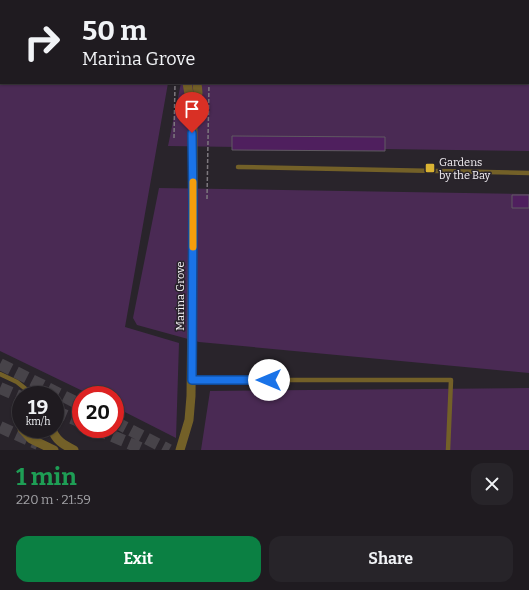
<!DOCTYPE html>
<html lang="en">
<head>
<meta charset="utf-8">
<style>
	:root { --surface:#1f1b20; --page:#272429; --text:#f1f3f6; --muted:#a1a1a5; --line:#3c393e; --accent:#0b8043 }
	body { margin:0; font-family:Bitter,serif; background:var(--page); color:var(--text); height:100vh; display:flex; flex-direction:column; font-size:15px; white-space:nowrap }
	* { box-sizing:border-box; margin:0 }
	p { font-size:13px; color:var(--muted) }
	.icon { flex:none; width:22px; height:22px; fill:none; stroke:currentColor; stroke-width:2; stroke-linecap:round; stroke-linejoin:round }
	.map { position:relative; height:450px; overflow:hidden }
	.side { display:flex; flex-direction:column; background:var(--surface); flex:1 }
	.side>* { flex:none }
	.guide { position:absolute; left:0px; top:0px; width:529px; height:84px; box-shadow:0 1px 3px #0004,0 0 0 1px var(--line); background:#1f1b20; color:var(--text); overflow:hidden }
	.speed { position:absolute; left:12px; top:386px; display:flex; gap:8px; font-size:20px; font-weight:700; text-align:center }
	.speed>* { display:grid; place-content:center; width:52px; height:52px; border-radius:50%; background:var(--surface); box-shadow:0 1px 3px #0004,0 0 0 1px var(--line); line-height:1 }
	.speed small { font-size:10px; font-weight:400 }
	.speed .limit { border:6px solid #d22; background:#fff; color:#111 }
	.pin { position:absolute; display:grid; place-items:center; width:34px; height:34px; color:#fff; margin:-41px -17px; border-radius:50% 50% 50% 0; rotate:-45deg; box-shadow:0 0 4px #0007 }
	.pin .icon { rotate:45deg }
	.me { position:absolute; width:44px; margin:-22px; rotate:270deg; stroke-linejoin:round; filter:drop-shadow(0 0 3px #0008) }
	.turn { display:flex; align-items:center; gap:14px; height:84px; padding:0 16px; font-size:18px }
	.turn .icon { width:52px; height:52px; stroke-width:2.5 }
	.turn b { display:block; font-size:28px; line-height:34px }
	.round { display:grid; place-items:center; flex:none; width:42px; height:42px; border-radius:12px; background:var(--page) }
	.summary { display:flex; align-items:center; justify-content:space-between; height:68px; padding:0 16px }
	h1 { font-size:24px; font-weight:700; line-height:30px; color:#1e9e55 }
	.cta { display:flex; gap:8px; margin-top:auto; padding:8px 16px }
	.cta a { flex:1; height:46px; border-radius:12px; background:var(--accent); color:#fff; font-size:16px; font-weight:700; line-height:46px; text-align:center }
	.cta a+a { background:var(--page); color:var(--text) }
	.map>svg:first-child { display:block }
	.green { fill:#4a2a54 }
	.building { fill:#4f1f5e; stroke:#605a62 }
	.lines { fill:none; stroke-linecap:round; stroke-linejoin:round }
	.motorway-tunnel { stroke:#474349; stroke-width:12; stroke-dasharray:12 6; stroke-linecap:butt }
	.path { stroke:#7d787e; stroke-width:1.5; stroke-dasharray:4 2; stroke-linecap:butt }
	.service { stroke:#736028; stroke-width:4.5 }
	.minor { stroke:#736028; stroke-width:9 }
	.route-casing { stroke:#114b97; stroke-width:10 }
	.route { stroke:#1a73e8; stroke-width:7 }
	.slow { stroke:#f59e0b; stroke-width:7 }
	.poi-dot { fill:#dab333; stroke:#29242b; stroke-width:1.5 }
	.labels { text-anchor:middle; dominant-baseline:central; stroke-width:3; stroke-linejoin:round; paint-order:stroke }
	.poi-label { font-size:11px; fill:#f4f0f5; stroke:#29242b; text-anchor:start }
	.street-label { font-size:11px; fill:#f4f0f5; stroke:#29242b }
</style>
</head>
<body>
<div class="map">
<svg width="529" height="450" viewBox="0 0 529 450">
	<rect width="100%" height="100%" fill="#29242b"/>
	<path class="green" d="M 0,0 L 183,0 L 1,1 L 1,83 L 168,83 L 125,327 L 179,343 L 176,438 L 115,407 L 115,395 L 91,395 L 0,351 Z
		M 198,0 L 529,0 L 529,151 L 168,146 L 181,83 L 528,83 L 528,1 L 198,1 Z
		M 159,188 L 529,194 L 529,373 L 199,342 L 137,325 L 133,318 Z
		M 529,388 L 529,450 L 201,450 L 210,391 Z"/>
	<path class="building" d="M 232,136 L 385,137 L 385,151 L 232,150 Z
		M 512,195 L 529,195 L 529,208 L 512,208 Z"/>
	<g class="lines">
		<path class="motorway-tunnel" d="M 0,364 L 81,405
			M 0,388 L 21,397
			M 55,411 L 81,422
			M 115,422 L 169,450
			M 0,427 L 38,444
			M 96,429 L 145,450"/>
		<path class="path" d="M 159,0 L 159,1
			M 210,1 L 210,0
			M 174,138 L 175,83
			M 207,199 L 209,83"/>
		<path class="service" d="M 238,167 L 529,173
			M 0,374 L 17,382 L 32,394
			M 192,380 L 451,380 L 448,450"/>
		<path class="minor" d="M 170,0 L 170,1
			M 181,0 L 181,1
			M 193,112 L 198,93 L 197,83
			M 31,395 L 38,395
			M 21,404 L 19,410 L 21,426
			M 22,429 L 31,439 L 54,450
			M 52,429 C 55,440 64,445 74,450
			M 180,450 L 189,420 L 191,396 L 193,204 L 193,116 L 187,83"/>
	</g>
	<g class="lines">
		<g class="route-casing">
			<path id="route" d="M 192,133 L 193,204 L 192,380 L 269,380"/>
		</g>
		<use href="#route" class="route"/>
		<path class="slow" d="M 193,247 L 193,182"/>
	</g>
	<rect class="poi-dot" x="425" y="163" width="10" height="10" rx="2"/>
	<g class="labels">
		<g class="poi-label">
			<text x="439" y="162">Gardens<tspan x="439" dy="13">by the Bay</tspan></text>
		</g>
		<g class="street-label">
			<text transform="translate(180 296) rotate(-90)">Marina Grove</text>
		</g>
	</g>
</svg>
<div class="speed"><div>19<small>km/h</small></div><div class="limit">20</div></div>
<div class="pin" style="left:192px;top:133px;background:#d93025"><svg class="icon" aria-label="arrive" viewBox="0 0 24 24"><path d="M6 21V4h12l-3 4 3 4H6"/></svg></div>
<svg class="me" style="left:269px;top:380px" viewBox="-20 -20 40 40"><circle r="19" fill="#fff"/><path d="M0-13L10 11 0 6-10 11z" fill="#1a73e8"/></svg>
<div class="guide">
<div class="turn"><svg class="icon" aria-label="right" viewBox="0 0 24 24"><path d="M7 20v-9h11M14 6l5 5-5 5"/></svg><div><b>50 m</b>Marina Grove</div></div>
</div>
</div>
<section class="side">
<div class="summary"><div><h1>1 min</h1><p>220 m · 21:59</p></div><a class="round"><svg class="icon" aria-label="close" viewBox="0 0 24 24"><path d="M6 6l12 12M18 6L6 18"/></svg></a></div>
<div class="cta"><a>Exit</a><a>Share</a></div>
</section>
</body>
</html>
